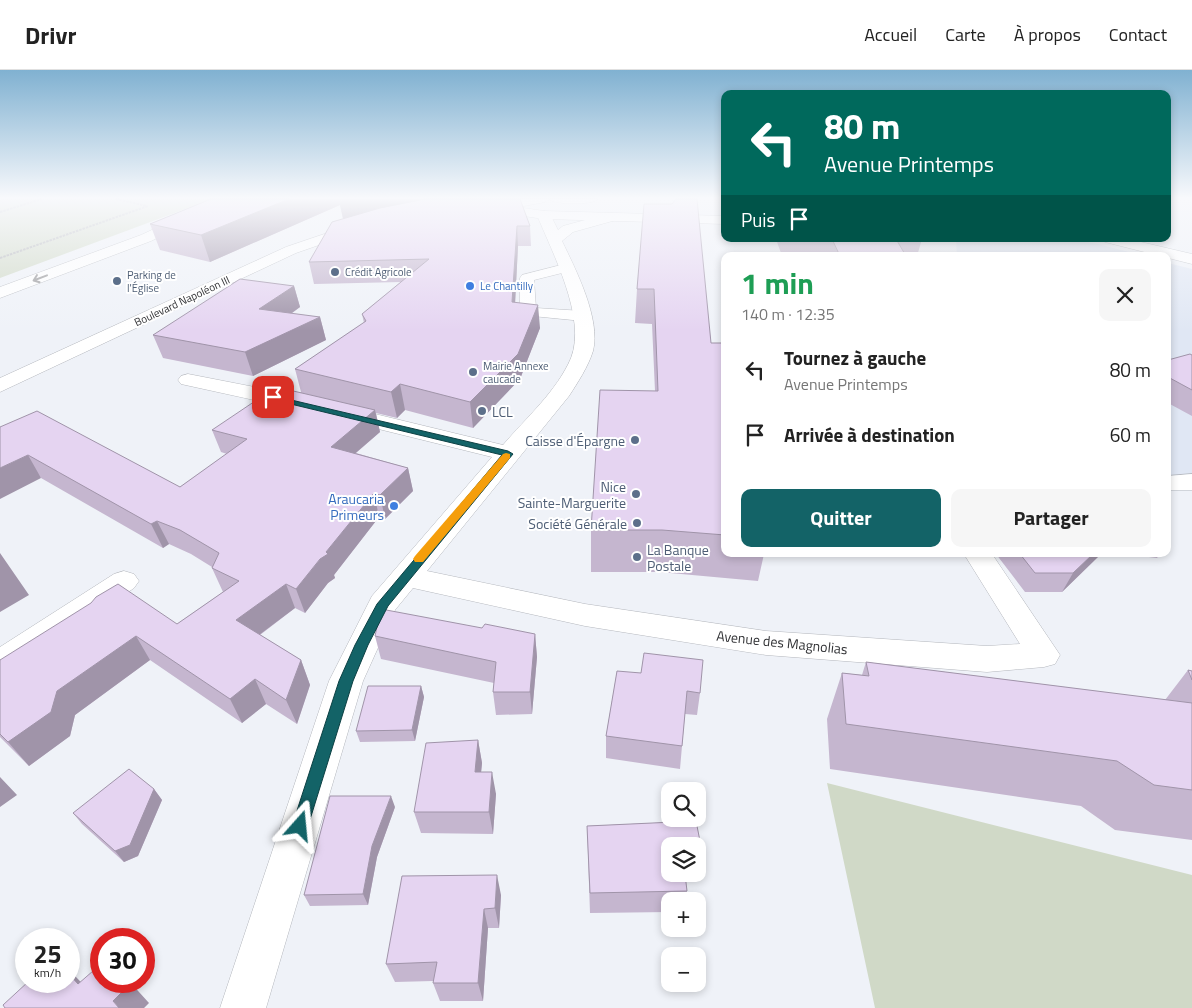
<!DOCTYPE html>
<html lang="fr">
<head>
<meta charset="utf-8">
<style>
	:root { --surface:#fff; --page:#f6f6f6; --text:#222; --muted:#767676; --line:#e0e0e0; --accent:#136367 }
	body { margin:0; font-family:"Titillium Web",sans-serif; background:var(--page); color:var(--text); height:100vh; display:flex; flex-direction:column; font-size:19px; white-space:nowrap }
	* { box-sizing:border-box; margin:0 }
	p { font-size:16px; color:var(--muted) }
	.icon { flex:none; width:28px; height:28px; fill:none; stroke:currentColor; stroke-width:2; stroke-linecap:round; stroke-linejoin:round }
	.map { position:relative; flex:1; overflow:hidden }
	.panel { position:absolute; left:721px; top:182px; width:450px; height:305px; display:flex; flex-direction:column; background:var(--surface); border-radius:10px; box-shadow:0 2px 8px #0003 }
	.panel>* { flex:none }
	.guide { position:absolute; left:721px; top:20px; width:450px; height:152px; border-radius:10px; box-shadow:0 2px 8px #0003; background:#00695c; color:#fff; overflow:hidden }
	.fabs { position:absolute; left:661px; top:712px; display:grid; gap:10px }
	.fabs a { display:grid; place-items:center; width:45px; height:45px; border-radius:10px; background:var(--surface); box-shadow:0 2px 8px #0003; font-size:25px }
	.speed { position:absolute; left:15px; top:858px; display:flex; gap:10px; font-size:25px; font-weight:700; text-align:center }
	.speed>* { display:grid; place-content:center; width:65px; height:65px; border-radius:50%; background:var(--surface); box-shadow:0 2px 8px #0003; line-height:1 }
	.speed small { font-size:12px; font-weight:400 }
	.speed .limit { border:8px solid #d22; background:#fff; color:#111 }
	.pin { position:absolute; display:grid; place-items:center; width:42px; height:42px; color:#fff; margin:-21px; border-radius:10px; box-shadow:0 2px 8px #0006 }
	.me { position:absolute; width:55px; margin:-28px; rotate:18deg; stroke-linejoin:round; filter:drop-shadow(0 0 4px #0008) }
	.turn { display:flex; align-items:center; gap:18px; height:105px; padding:0 20px; font-size:22px }
	.turn .icon { width:65px; height:65px; stroke-width:2.5 }
	.turn b { display:block; font-size:35px; line-height:42px }
	.then { display:flex; align-items:center; height:48px; padding:0 20px; background:#0003; gap:10px; font-size:19px }
	.round { display:grid; place-items:center; flex:none; width:52px; height:52px; border-radius:10px; background:var(--page) }
	.headline { display:flex; align-items:center; justify-content:space-between; height:85px; padding:0 20px }
	h1 { font-size:30px; font-weight:700; line-height:38px; color:#1e9e55 }
	.primary-button { display:flex; gap:10px; margin-top:auto; padding:10px 20px }
	.primary-button a { flex:1; height:58px; border-radius:10px; background:var(--accent); color:#fff; font-size:20px; font-weight:700; line-height:58px; text-align:center }
	.primary-button a+a { background:var(--page); color:var(--text) }
	ul { padding:0; list-style:none }
	li { display:flex; align-items:center; gap:15px; height:65px; padding:0 20px }
	li div { flex:1 }
	li b { display:block; font-size:19px }
	li em { font-style:normal }
	header { display:flex; align-items:center; gap:30px; box-sizing:border-box; height:70px; padding:0 25px; background:var(--surface); border-bottom:1px solid var(--line) }
	header strong { font-size:24px }
	nav { display:flex; gap:28px; margin-inline-start:auto; font-size:18px }
	.map>svg:first-child { display:block }
	.built { fill:#e0e7f4 }
	.green { fill:#d0d9c7 }
	.lines { fill:none; stroke-linecap:round; stroke-linejoin:round }
	.lane-casing { stroke:#b4b7bd; stroke-width:1 }
	.street-casing { stroke:#b4b7bd; stroke-width:1 }
	.secondary-casing { stroke:#b4b7bd; stroke-width:1 }
	.path { stroke:#adafb4; stroke-width:2; stroke-dasharray:2.5 1; stroke-linecap:butt }
	.lane { fill:#fff; fill-rule:evenodd }
	.street { fill:#fff; fill-rule:evenodd }
	.secondary { fill:#fff; fill-rule:evenodd }
	.wall { fill:#c5b6cf; fill-rule:evenodd }
	.shaded-wall { fill:#a094a9 }
	.building { fill:#e5d4f1; stroke:#a094a9 }
	.oneway { stroke:#98989a }
	.route { fill:#136367; stroke:#0c4043 }
	.slow { fill:#f59e0b }
	.service-dot { fill:#5c6f8a; stroke:#fff; stroke-width:2 }
	.shop-dot { fill:#3f7fe0; stroke:#fff; stroke-width:2 }
	.labels { text-anchor:middle; dominant-baseline:central; stroke-width:4; stroke-linejoin:round; paint-order:stroke }
	.far-service-label { font-size:11px; fill:#4e5e75; stroke:#fff; text-anchor:start }
	.far-shop-label { font-size:11px; fill:#366cbe; stroke:#fff; text-anchor:start }
	.far-street-label { font-size:11px; fill:#313235; stroke:#fff }
	.service-label { font-size:14px; fill:#4e5e75; stroke:#fff; text-anchor:end }
	.shop-label { font-size:14px; fill:#366cbe; stroke:#fff; text-anchor:end }
	.street-label { font-size:14px; fill:#313235; stroke:#fff }
</style>
</head>
<body>
<header>
<strong>Drivr</strong>
<nav><a>Accueil</a><a>Carte</a><a>À propos</a><a>Contact</a></nav>
</header>
<div class="map">
<svg width="1192" height="938" viewBox="0 0 1192 938">
	<rect width="100%" height="100%" fill="#eff2f8"/>
	<path class="built" d="M 956,169 L 1066,169 L 1098,174 L 1144,186 L 957,186 Z
		M 1168,193 L 1192,199 L 1192,408 L 1168,409 Z"/>
	<path class="green" d="M 0,129 L 212,129 L 0,208 Z
		M 827,713 L 1192,805 L 1192,938 L 875,938 Z"/>
	<g class="lines">
		<g class="lane-casing">
			<path id="lane" d="M 565,194 L 570,195 L 572,198 L 570,201 L 534,210 L 536,238 L 583,241 L 589,243 L 591,246 L 589,249 L 583,251 L 522,245 L 520,242 L 520,208 L 522,205 Z"/>
		</g>
		<g class="street-casing">
			<path id="street" d="M 218,129 L 236,129 L 151,171 L 0,228 L 0,217 L 141,165 Z
				M 546,129 L 545,132 L 524,136 L 507,144 L 500,140 L 518,129 Z
				M 549,129 L 598,129 C 593,135 554,135 549,129 Z
				M 544,141 L 549,142 L 558,160 L 563,156 L 611,143 L 616,144 L 618,147 L 616,150 L 573,162 L 562,171 C 576,200 601,249 593,281 C 588,297 578,312 569,326 L 427,501 L 585,534 L 766,561 L 987,576 L 1020,574 L 964,484 L 992,484 L 1060,585 L 1055,594 L 1044,597 L 987,602 L 766,585 L 585,556 L 413,518 L 395,540 L 363,611 L 266,938 L 220,938 L 329,611 L 372,526 L 492,387 L 334,348 L 331,343 L 334,338 L 342,336 L 503,375 C 526,348 557,321 571,288 C 587,248 552,182 537,145 Z
				M 188,304 L 300,326 L 308,328 L 311,333 L 308,338 L 300,340 L 181,314 L 178,310 L 181,306 Z
				M 1192,404 L 1192,420 L 1168,420 L 1168,406 Z
				M 124,501 L 134,504 L 139,511 L 134,518 L 12,602 L 0,606 L 0,577 L 114,504 Z"/>
		</g>
		<g class="secondary-casing">
			<path id="secondary" d="M 488,133 L 544,141 L 725,146 L 725,154 L 544,149 L 483,140 L 481,137 Z
				M 357,153 L 362,154 L 364,157 L 362,160 L 296,183 L 0,322 L 0,308 L 286,177 Z
				M 1103,169 L 1128,169 L 1192,184 L 1192,194 L 1105,172 Z"/>
		</g>
		<path class="path" d="M 116,129 L 147,136
			M 0,142 L 42,129
			M 0,188 L 148,136"/>
		<use href="#lane" class="lane"/>
		<use href="#street" class="street"/>
		<use href="#secondary" class="secondary"/>
	</g>
	<path class="wall" d="M 211,129 L 520,129 L 530,156 L 531,176 L 518,176 L 515,232 L 540,258 L 520,309 L 473,358 L 405,340 L 397,348 L 376,343 L 380,362 L 356,383 L 408,398 L 413,421 L 385,449 L 379,447 L 334,505 L 335,508 L 328,513 L 305,543 L 295,538 L 260,565 L 301,590 L 310,615 L 297,654 L 266,634 L 242,653 L 150,590 L 75,645 L 70,666 L 29,696 L 0,667 L 0,590 L 177,554 L 223,522 L 212,498 L 212,497 L 191,484 L 169,474 L 163,478 L 41,408 L 0,357 L 180,417 L 227,384 L 221,382 L 212,360 L 301,322 L 295,299 L 364,253 L 362,244 L 401,212 L 314,214 L 309,192 L 343,149 L 340,135 L 210,192 L 160,180 L 150,154 Z
		M 672,134 L 711,273 L 725,273 L 725,484 L 764,484 L 758,511 L 659,502 L 591,502 L 591,460 L 655,321 L 652,254 L 635,253 L 637,219 Z
		M 776,169 L 922,169 L 917,186 L 782,186 Z
		M 294,216 L 300,237 L 291,244 L 320,247 L 326,270 L 253,306 L 163,288 L 153,265 Z
		M 1192,285 L 1192,346 L 1168,333 L 1168,290 Z
		M 996,484 L 1101,484 L 1062,522 L 1025,522 Z
		M 1124,484 L 1160,484 L 1157,488 Z
		M 482,558 L 535,564 L 537,587 L 532,644 L 496,645 L 493,622 L 494,613 L 381,589 L 375,566 Z
		M 866,592 L 1165,630 L 1188,600 L 1192,601 L 1192,770 L 1115,760 L 1081,736 L 830,699 L 827,649 L 842,603 L 862,605 Z
		M 617,601 L 700,623 L 697,645 L 685,644 L 682,676 L 680,699 L 606,688 L 606,666 Z
		M 421,616 L 424,627 L 415,671 L 360,672 L 356,661 Z
		M 478,670 L 482,693 L 481,702 L 496,724 L 493,764 L 421,763 L 414,742 Z
		M 154,719 L 162,730 L 138,786 L 124,792 L 82,754 L 73,743 Z
		M 395,737 L 377,787 L 368,835 L 310,836 L 304,825 Z
		M 696,751 L 703,786 L 699,807 L 685,808 L 687,821 L 685,831 L 670,831 L 670,842 L 590,843 L 587,756 ZM 670,776 L 698,776 L 698,804 L 670,804 Z
		M 501,825 L 499,858 L 488,858 L 483,931 L 440,931 L 433,913 L 433,911 L 395,912 L 386,894 Z"/>
	<path class="shaded-wall" d="M 289,129 L 442,129 L 345,157 L 340,135 L 210,192 L 201,165 Z
		M 517,156 L 518,176 L 514,255 L 512,232 Z
		M 294,216 L 300,237 L 265,262 L 259,239 Z
		M 538,235 L 540,258 L 520,309 L 473,358 L 470,332 Z
		M 320,247 L 326,270 L 253,306 L 245,282 Z
		M 400,314 L 405,340 L 397,348 L 391,322 Z
		M 375,340 L 380,362 L 337,399 L 331,377 Z
		M 28,385 L 41,408 L 0,429 L 0,398 Z
		M 408,398 L 413,421 L 385,449 L 380,425 Z
		M 374,423 L 379,447 L 334,505 L 335,508 L 328,513 L 305,543 L 296,519 Z
		M 157,451 L 169,474 L 163,478 L 151,454 Z
		M 0,483 L 29,525 L 0,542 Z
		M 1093,484 L 1101,484 L 1062,522 L 1073,503 Z
		M 286,514 L 295,538 L 247,574 L 236,550 Z
		M 535,564 L 537,587 L 532,644 L 530,622 Z
		M 136,566 L 150,590 L 75,645 L 70,666 L 29,696 L 8,672 L 57,621 Z
		M 301,590 L 310,615 L 297,654 L 286,630 Z
		M 255,609 L 266,634 L 242,653 L 230,629 Z
		M 421,616 L 424,627 L 415,671 L 412,660 Z
		M 478,670 L 482,693 L 479,724 L 475,702 Z
		M 492,702 L 496,724 L 493,764 L 489,742 Z
		M 0,707 L 17,725 L 0,737 Z
		M 154,719 L 162,730 L 138,786 L 124,792 L 115,781 Z
		M 391,726 L 395,737 L 377,787 L 368,835 L 363,824 L 372,776 Z
		M 497,805 L 501,825 L 499,858 L 495,838 Z
		M 484,839 L 488,858 L 483,931 L 478,913 Z
		M 69,901 L 76,907 L 100,932 L 78,914 L 69,904 Z
		M 126,911 L 129,911 L 149,933 L 144,938 L 119,938 L 113,931 Z"/>
	<path class="building" d="M 211,129 L 289,129 L 201,165 L 150,154 Z
		M 425,129 L 520,129 L 530,156 L 517,156 L 512,232 L 538,235 L 518,284 L 470,332 L 400,314 L 391,322 L 295,299 L 366,251 L 362,244 L 429,189 L 309,192 L 332,152 L 380,138 Z
		M 676,129 L 697,129 L 711,273 L 725,273 L 725,465 L 662,460 L 591,460 L 600,320 L 658,321 L 654,219 L 637,219 L 644,134 L 672,134 Z
		M 832,169 L 896,169 L 906,186 L 840,186 Z
		M 240,209 L 294,216 L 259,239 L 320,247 L 245,282 L 153,265 Z
		M 1190,284 L 1192,285 L 1192,320 L 1168,307 L 1168,290 Z
		M 276,317 L 375,340 L 331,377 L 408,398 L 380,425 L 374,423 L 326,482 L 328,484 L 320,489 L 296,519 L 286,514 L 236,550 L 301,590 L 286,630 L 255,609 L 230,629 L 136,566 L 57,621 L 51,642 L 8,672 L 0,664 L 0,590 L 91,533 L 96,527 L 118,514 L 177,554 L 239,511 L 212,498 L 219,483 L 180,460 L 157,451 L 151,454 L 28,385 L 0,398 L 0,357 L 37,341 L 180,417 L 247,369 L 212,360 Z
		M 1020,484 L 1093,484 L 1073,503 L 1035,503 Z
		M 381,539 L 482,558 L 485,554 L 535,564 L 530,622 L 493,622 L 496,592 L 375,566 Z
		M 644,583 L 703,590 L 700,623 L 687,621 L 682,676 L 606,666 L 617,601 L 641,603 Z
		M 866,592 L 1192,633 L 1192,720 L 1154,715 L 1117,691 L 846,654 L 842,603 L 869,606 Z
		M 1188,600 L 1192,601 L 1192,610 Z
		M 368,616 L 421,616 L 412,660 L 356,661 Z
		M 478,670 L 475,702 L 492,702 L 489,742 L 414,742 L 426,673 Z
		M 129,699 L 154,719 L 130,775 L 115,781 L 73,743 Z
		M 330,726 L 391,726 L 372,776 L 363,824 L 304,825 Z
		M 696,751 L 703,786 L 698,786 L 698,776 L 670,776 L 670,804 L 685,804 L 687,821 L 590,823 L 587,756 Z
		M 497,805 L 495,838 L 484,839 L 478,913 L 433,913 L 437,892 L 386,894 L 402,806 Z
		M 101,894 L 101,911 L 126,911 L 129,915 L 113,931 L 119,938 L 5,938 L 3,935 L 29,911 L 69,911 L 69,904 L 78,914 Z"/>
	<defs><path id="oneway-shaft" d="M-6 0H5M1.5-3L5.5 0L1.5 3" fill="none" stroke-width="1.6" stroke-linecap="round" stroke-linejoin="round" transform="scale(1.25)"/></defs>
	<use class="oneway" href="#oneway-shaft" transform="translate(40 208) rotate(159)"/>
	<linearGradient id="sky" x2="0" y2="1"><stop stop-color="#80b1d1"/><stop offset="0.49" stop-color="#f8f9fc"/><stop offset="1" stop-color="#f8f9fc" stop-opacity="0"/></linearGradient>
	<rect width="1192" height="261" fill="url(#sky)"/>
	<path class="route" d="M 270,325 L 508,381 L 513,384 L 388,536 L 368,575 L 353,611 L 308,756 L 306,762 L 300,764 L 294,762 L 292,756 L 339,611 L 355,575 L 377,534 L 502,385 L 270,329 Z"/>
	<path class="slow" d="M 506,383 L 510,384 L 510,388 L 423,492 L 415,492 L 413,489 L 415,486 L 503,384 Z"/>
	<g class="service-dot">
		<circle cx="335" cy="202" r="5"/>
		<circle cx="117" cy="211" r="5"/>
		<circle cx="473" cy="302" r="5"/>
		<circle cx="482" cy="341" r="5"/>
		<circle cx="635" cy="370" r="5"/>
		<circle cx="636" cy="424" r="5"/>
		<circle cx="637" cy="453" r="5"/>
		<circle cx="637" cy="487" r="5"/>
	</g>
	<g class="shop-dot">
		<circle cx="470" cy="216" r="5"/>
		<circle cx="394" cy="436" r="5"/>
	</g>
	<g class="labels">
		<g class="far-service-label">
			<text x="345" y="202">Crédit Agricole</text>
			<text x="127" y="205">Parking de<tspan x="127" dy="13">l'Église</tspan></text>
			<text x="483" y="296">Mairie Annexe<tspan x="483" dy="13">caucade</tspan></text>
		</g>
		<g class="far-shop-label">
			<text x="480" y="216">Le Chantilly</text>
		</g>
		<g class="far-street-label">
			<text transform="translate(182 231) rotate(-25)">Boulevard Napoléon III</text>
		</g>
		<g class="service-label">
			<text x="492" y="341" text-anchor="start">LCL</text>
			<text x="625" y="370">Caisse d'Épargne</text>
			<text x="626" y="416">Nice<tspan x="626" dy="16">Sainte-Marguerite</tspan></text>
			<text x="627" y="453">Société Générale</text>
			<text x="647" y="479" text-anchor="start">La Banque<tspan x="647" dy="16">Postale</tspan></text>
		</g>
		<g class="shop-label">
			<text x="384" y="428">Araucaria<tspan x="384" dy="16">Primeurs</tspan></text>
		</g>
		<g class="street-label">
			<text transform="translate(782 572) rotate(6)">Avenue des Magnolias</text>
		</g>
	</g>
</svg>
<div class="fabs">
<a><svg class="icon" aria-label="search" viewBox="0 0 24 24"><circle cx="10" cy="10" r="6"/><path d="M15 15l6 6"/></svg></a>
<a><svg class="icon" aria-label="layers" viewBox="0 0 24 24"><path d="M12 4l9 5-9 5-9-5zM3 14l9 5 9-5"/></svg></a>
<a>+</a>
<a>−</a>
</div>
<div class="speed"><div>25<small>km/h</small></div><div class="limit">30</div></div>
<div class="pin" style="left:273px;top:327px;background:#d93025"><svg class="icon" aria-label="arrive" viewBox="0 0 24 24"><path d="M6 21V4h12l-3 4 3 4H6"/></svg></div>
<svg class="me" style="left:300px;top:756px" viewBox="-20 -20 40 40"><path d="M0-17L14 15 0 8-14 15z" fill="#136367" stroke="#fff" stroke-width="4"/></svg>
<div class="guide">
<div class="turn"><svg class="icon" aria-label="left" viewBox="0 0 24 24"><path d="M17 20v-9H6M10 6l-5 5 5 5"/></svg><div><b>80 m</b>Avenue Printemps</div></div>
<div class="then">Puis<svg class="icon" aria-label="arrive" viewBox="0 0 24 24"><path d="M6 21V4h12l-3 4 3 4H6"/></svg></div>
</div>
<section class="panel">
<div class="headline"><div><h1>1 min</h1><p>140 m · 12:35</p></div><a class="round"><svg class="icon" aria-label="close" viewBox="0 0 24 24"><path d="M6 6l12 12M18 6L6 18"/></svg></a></div>
<ul>
<li><svg class="icon" aria-label="left" viewBox="0 0 24 24"><path d="M17 20v-9H6M10 6l-5 5 5 5"/></svg><div><b>Tournez à gauche</b><p>Avenue Printemps</p></div><em>80 m</em></li>
<li><svg class="icon" aria-label="arrive" viewBox="0 0 24 24"><path d="M6 21V4h12l-3 4 3 4H6"/></svg><div><b>Arrivée à destination</b></div><em>60 m</em></li>
</ul>
<div class="primary-button"><a>Quitter</a><a>Partager</a></div>
</section>
</div>
</body>
</html>
